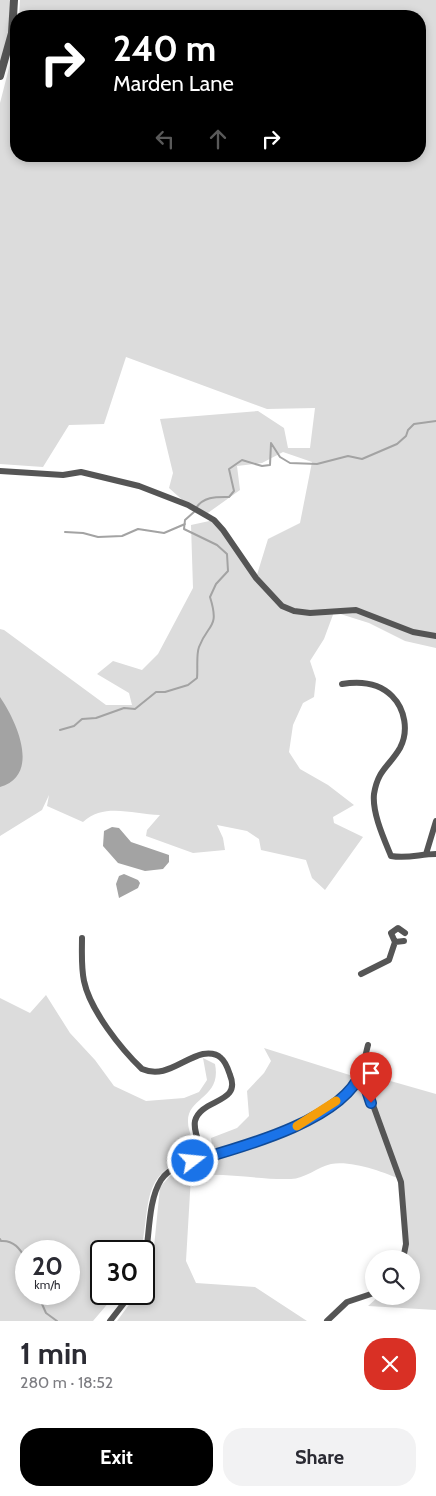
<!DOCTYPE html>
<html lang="en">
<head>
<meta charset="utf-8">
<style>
	:root { --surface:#fff; --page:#f2f2f3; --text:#2b2b33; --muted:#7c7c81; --accent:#000 }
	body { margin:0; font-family:Cabin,sans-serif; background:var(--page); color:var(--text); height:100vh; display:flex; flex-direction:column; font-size:19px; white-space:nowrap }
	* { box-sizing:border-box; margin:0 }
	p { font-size:16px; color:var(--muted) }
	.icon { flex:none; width:28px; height:28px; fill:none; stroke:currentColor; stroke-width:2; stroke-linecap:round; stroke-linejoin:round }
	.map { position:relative; height:1321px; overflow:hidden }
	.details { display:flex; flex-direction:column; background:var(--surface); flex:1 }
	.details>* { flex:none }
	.top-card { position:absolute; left:10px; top:10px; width:416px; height:152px; border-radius:20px; box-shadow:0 2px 8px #0003; background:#000; color:#fff; overflow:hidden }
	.tools { position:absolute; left:365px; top:1250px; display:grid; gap:10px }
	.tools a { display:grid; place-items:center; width:55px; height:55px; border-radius:50%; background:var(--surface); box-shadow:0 2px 8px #0003; font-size:25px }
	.speed { position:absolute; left:15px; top:1240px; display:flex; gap:10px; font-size:25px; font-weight:700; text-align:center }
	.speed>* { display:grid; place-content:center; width:65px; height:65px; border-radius:50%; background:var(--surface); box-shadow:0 2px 8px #0003; line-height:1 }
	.speed small { font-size:12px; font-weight:400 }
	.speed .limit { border:2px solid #111; border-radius:8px; background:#fff; color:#111 }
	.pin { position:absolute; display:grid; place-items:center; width:42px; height:42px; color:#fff; margin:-51px -21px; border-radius:50% 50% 50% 0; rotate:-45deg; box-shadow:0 0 5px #0007 }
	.pin .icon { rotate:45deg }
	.me { position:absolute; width:55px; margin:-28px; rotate:74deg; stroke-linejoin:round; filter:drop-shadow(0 0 4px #0008) }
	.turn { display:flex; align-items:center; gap:18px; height:105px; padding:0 20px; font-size:22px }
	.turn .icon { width:65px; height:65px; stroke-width:2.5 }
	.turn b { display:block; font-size:35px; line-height:42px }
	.lanes { display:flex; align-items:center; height:48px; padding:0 20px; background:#0003; justify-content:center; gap:25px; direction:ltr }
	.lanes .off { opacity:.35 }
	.round { display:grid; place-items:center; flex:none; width:52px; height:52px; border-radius:20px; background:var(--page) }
	.overview { display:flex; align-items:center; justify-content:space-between; height:85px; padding:0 20px }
	h1 { font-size:30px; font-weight:700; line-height:38px }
	.button { display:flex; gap:10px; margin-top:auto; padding:10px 20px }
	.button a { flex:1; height:58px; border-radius:20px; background:var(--accent); color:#fff; font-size:20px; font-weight:700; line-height:58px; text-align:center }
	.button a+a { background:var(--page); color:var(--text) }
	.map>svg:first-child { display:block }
	.green { fill:#dcdcdc; fill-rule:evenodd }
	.water { fill:#a3a3a3 }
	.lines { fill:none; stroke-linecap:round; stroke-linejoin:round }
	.stream { stroke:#a3a3a3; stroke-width:2 }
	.minor { stroke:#555; stroke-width:6 }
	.tertiary { stroke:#555; stroke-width:8 }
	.route-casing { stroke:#114b97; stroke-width:12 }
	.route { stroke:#1a73e8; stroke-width:9 }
	.slow { stroke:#f59e0b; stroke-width:9 }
</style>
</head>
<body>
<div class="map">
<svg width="436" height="1321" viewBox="0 0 436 1321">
	<rect width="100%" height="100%" fill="#fff"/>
	<path class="green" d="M 0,0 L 14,0 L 14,15 L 0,64 Z
		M 20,0 L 436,0 L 436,648 L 405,641 L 369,623 L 334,612 L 324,639 L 310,661 L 316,679 L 314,697 L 303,703 L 293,725 L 289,752 L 300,769 L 328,785 L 354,805 L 333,817 L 334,823 L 363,837 L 325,890 L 312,878 L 306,860 L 261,850 L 259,839 L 247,831 L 217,825 L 223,838 L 225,850 L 193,853 L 146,836 L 147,830 L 160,815 C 134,815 105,802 83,822 L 47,806 L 49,795 L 42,810 L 0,836 L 0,629 L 4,630 L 106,705 L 132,705 L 129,693 L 97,674 L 113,661 L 142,670 L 158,654 L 193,588 L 191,525 L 214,520 L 256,578 L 268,539 L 300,523 L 312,462 L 283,452 L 262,463 L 237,466 L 240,490 L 205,515 L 188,505 L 169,488 L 173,473 L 160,419 L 258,411 L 284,428 L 288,448 L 310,448 L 315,408 L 267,409 L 126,357 L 104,424 L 69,425 L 43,467 L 0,464 L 0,103 L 16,41 L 16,156 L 420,156 L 420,16 L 19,16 Z
		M 46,995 L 70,1033 L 95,1060 L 114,1086 L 146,1101 L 184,1098 L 199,1092 L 207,1080 L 203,1058 L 215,1064 C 222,1098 187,1097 188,1122 C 188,1132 195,1144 198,1153 C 139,1174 152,1199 141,1251 L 101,1251 L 101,1294 L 116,1294 L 93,1321 L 0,1321 L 0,998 L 30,1013 ZM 26,1251 L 69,1251 L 69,1294 L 26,1294 Z
		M 264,1048 L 356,1077 L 339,1094 L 308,1117 L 213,1152 L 211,1138 L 237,1128 L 249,1116 L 247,1091 L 264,1073 L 271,1061 Z
		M 366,1074 L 436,1094 L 436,1310 L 368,1306 L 379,1296 L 411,1296 L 411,1259 L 402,1259 C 408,1232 406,1207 402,1180 C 384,1172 351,1160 331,1164 C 318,1167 304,1179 291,1179 C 258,1180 225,1172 191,1176 L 186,1261 L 196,1283 L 255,1287 L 307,1321 L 117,1321 L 137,1294 L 144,1294 L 144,1283 L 153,1257 L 160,1187 L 170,1176 L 179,1170 C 240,1150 329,1132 366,1074 Z"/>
	<path class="water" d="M 0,697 C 17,722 41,775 0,787 Z
		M 112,827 L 119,828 L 131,842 L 169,855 L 169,862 L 163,869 L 145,871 L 118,863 L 103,846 L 104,831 Z
		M 124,874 L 138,880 L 140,883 L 138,888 L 119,898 L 116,884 L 119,876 Z"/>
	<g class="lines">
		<path class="stream" d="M 196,508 C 204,496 217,497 229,497 L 234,491 L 229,469 L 242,460 L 262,466 L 270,465 L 271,443 L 280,457 L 290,463 L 317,464 L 348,456 L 362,459 L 397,444 L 406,436 L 408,430 L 414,424 L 436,421
			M 65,532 L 83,533 L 98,537 L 122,536 L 138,529 L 164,533 L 185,524
			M 60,730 L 74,726 L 82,719 L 96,718 L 124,708 L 135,709 L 156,692 L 165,692 L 188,685 L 197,678 C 198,669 196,655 199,647 C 208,623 220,629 210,597 L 216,584 L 228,571 L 227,554 L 217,545 L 184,529 L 185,520 L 194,512
			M 0,1239 L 1,1241 C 14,1240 20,1249 26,1259
			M 26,1264 L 26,1269
			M 43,1294 L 45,1297 L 42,1304 L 46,1313 L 57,1321"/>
		<path class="minor" d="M 0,471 L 63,475 L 81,472 L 139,486 L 188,505 L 214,520 L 223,530 L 256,578 L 282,606 L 294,611 L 310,613 L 356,610 L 413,632 L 436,636
			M 342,684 C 360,681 378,682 392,696 C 405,709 409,731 400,748 C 389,767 378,769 374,794 C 372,813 384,839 391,856 C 408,859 420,854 436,854
			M 426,854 L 436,821
			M 82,938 C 82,952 81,967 84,981 C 90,1010 121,1049 142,1069 C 165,1079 182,1059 203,1054 C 210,1053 216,1053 221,1058 C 226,1062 228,1069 230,1075 C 242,1104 201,1098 195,1121 C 193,1132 201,1147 204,1158
			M 404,941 L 395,942 L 391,933 L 398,928 L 405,933
			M 361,974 L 389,960 L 395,942
			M 361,1072 L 401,1182 L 406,1244 L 403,1259
			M 144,1265 C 150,1240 147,1202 161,1180 C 171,1165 191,1162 207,1157 C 255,1143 303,1129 341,1097 C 347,1092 353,1087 357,1081 C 363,1071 365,1056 368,1045
			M 110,1321 L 131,1294
			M 327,1321 L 347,1302 L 374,1293"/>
		<path class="tertiary" d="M 0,76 L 12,33 L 14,0"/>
	</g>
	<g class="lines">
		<g class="route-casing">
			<path id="route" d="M 193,1161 C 238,1148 343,1121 361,1072 L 371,1103"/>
		</g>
		<use href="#route" class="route"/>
		<path class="slow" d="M 297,1126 L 336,1101"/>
	</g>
</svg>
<div class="tools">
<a><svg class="icon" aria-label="search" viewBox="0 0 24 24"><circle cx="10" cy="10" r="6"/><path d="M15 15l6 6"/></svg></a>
</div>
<div class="speed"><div>20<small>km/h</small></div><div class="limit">30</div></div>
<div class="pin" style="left:371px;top:1103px;background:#d93025"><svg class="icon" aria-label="arrive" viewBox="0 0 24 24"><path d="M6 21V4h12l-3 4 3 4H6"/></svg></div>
<svg class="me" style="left:193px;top:1161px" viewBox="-20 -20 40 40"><circle r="17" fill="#1a73e8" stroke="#fff" stroke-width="3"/><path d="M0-11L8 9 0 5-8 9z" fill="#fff"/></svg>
<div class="top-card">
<div class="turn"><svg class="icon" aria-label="right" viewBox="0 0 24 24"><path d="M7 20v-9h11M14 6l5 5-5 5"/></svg><div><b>240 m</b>Marden Lane</div></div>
<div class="lanes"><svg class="icon off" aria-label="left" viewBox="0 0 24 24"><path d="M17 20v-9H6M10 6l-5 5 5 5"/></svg><svg class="icon off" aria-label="ahead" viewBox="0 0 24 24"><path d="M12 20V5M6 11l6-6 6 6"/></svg><svg class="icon" aria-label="right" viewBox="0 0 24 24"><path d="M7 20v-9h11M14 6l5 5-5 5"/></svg></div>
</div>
</div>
<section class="details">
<div class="overview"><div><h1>1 min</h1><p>280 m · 18:52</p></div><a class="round" style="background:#d93025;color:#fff"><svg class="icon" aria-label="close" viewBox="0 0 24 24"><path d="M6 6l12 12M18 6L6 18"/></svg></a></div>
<div class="button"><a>Exit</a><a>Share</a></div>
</section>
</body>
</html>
